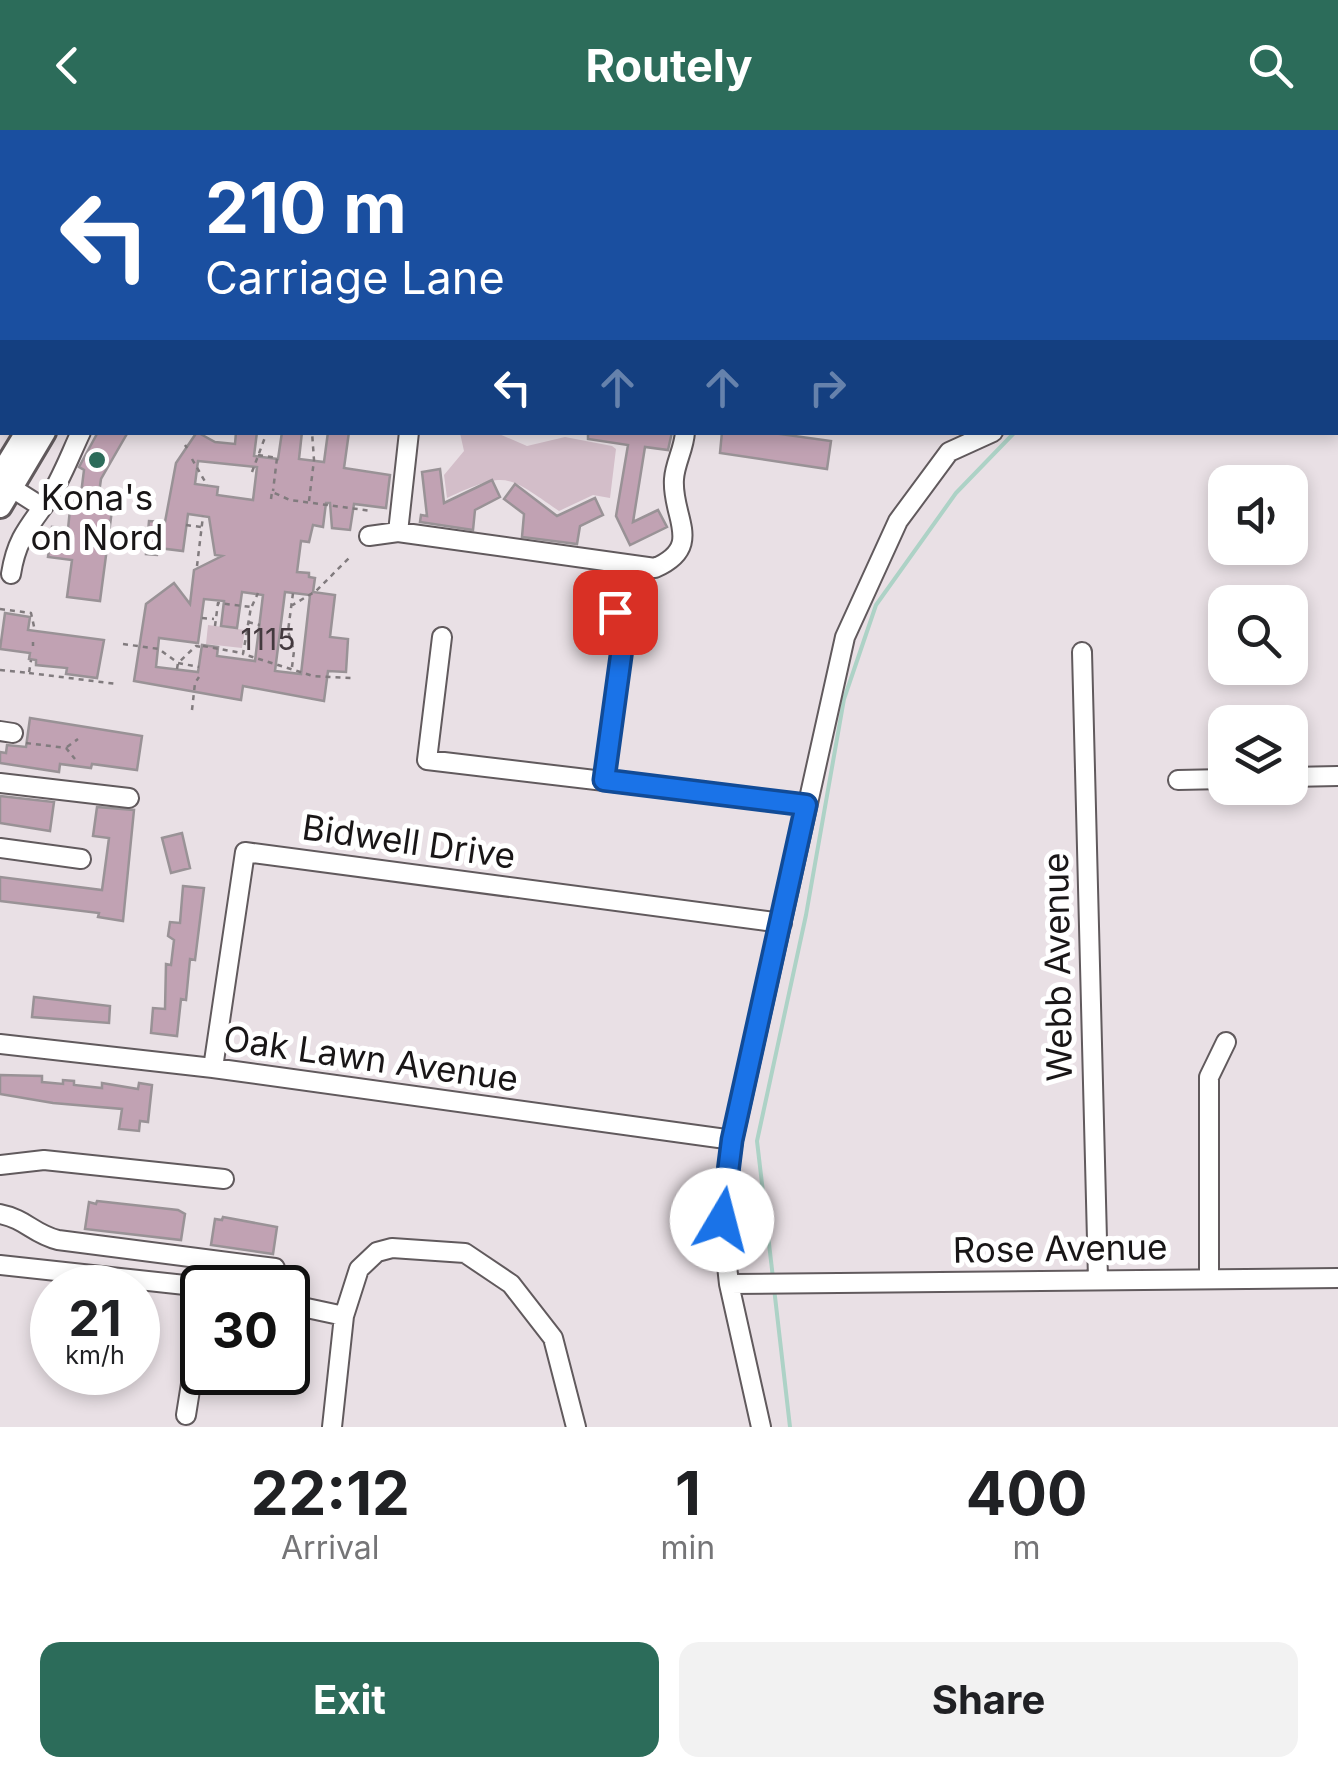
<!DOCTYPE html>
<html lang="en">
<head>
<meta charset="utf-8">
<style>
	:root { --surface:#fff; --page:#f2f2f2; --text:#202124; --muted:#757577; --accent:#2c6c5a }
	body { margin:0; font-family:Inter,sans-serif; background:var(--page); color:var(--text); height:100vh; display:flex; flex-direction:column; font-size:38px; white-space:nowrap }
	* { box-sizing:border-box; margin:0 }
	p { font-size:32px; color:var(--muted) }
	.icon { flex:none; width:55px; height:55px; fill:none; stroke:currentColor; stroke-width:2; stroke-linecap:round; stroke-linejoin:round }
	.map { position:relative; height:1297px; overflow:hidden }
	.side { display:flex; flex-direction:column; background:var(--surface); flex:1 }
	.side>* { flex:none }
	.banner { position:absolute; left:0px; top:0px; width:1340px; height:305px; box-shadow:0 5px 15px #0003; background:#1a4fa0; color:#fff; overflow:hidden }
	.tools { position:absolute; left:1208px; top:335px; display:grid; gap:20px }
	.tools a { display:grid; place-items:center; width:100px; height:100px; border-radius:20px; background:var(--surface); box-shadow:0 5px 15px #0003; font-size:50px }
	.speed { position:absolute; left:30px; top:1135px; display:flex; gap:20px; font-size:50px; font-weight:700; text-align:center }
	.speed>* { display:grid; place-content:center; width:130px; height:130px; border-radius:50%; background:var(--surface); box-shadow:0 5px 15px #0003; line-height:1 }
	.speed small { font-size:25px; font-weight:400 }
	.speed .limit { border:5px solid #111; border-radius:15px; background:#fff; color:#111 }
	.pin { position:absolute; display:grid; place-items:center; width:85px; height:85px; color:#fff; margin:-42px; border-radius:20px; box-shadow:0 5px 15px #0006 }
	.me { position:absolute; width:110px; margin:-55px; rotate:8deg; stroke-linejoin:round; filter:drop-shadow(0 0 8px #0008) }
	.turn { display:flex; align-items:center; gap:35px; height:210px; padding:0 40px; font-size:45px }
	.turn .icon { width:130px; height:130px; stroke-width:2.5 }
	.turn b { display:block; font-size:70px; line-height:85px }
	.lanes { display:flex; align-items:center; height:95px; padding:0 40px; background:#0003; justify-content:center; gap:50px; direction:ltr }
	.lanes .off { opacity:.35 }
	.eta { display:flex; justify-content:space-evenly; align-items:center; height:170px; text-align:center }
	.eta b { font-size:60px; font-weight:700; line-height:70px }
	.action { display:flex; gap:20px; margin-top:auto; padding:20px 40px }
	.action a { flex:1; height:115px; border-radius:20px; background:var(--accent); color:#fff; font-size:40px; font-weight:700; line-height:115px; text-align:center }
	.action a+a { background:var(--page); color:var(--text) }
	header { display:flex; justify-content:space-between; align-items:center; height:130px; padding:0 40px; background:var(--accent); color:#fff; font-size:45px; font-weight:700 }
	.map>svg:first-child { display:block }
	.green { fill:#d3bec9 }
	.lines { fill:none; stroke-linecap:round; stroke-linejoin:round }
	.stream { stroke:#add2c6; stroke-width:4 }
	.building { fill:#c1a2b3; stroke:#999296; stroke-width:2.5; fill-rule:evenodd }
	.minor-casing { stroke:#615a5d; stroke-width:22 }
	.major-casing { stroke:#615a5d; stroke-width:28 }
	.path { stroke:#817b7e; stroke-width:2.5; stroke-dasharray:5 5; stroke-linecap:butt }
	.minor { stroke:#fff; stroke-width:18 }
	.major { stroke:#fff; stroke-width:22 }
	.route-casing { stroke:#114b97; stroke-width:25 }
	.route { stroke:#1a73e8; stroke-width:18 }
	.poi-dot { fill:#2c6c5a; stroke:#fff; stroke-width:4 }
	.labels { text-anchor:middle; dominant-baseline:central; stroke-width:10; stroke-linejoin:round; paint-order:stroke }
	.number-label { font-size:30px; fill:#43393e }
	.poi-label { font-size:35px; fill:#191617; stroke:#fff }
	.street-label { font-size:35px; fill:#191617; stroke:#fff }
</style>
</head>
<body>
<header><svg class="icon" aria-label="back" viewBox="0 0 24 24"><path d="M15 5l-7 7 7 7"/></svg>Routely<svg class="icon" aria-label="search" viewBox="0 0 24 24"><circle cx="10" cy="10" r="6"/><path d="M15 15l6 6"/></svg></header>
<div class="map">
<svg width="1338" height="1297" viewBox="0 0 1338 1297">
	<rect width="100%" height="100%" fill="#e9e0e5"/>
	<path class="green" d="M 460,303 L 497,303 L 527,316 L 565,307 L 612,316 L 616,319 L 610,368 L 593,365 L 559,381 C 506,344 507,341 447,368 L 444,345 L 464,321 Z
		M 208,495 L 245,500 L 242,518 L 206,514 Z"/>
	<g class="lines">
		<path class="stream" d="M 1326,0 L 1327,2
			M 1338,35 L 1338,36
			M 773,1148 L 757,1011 L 806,785 L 844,569 L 876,475 L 956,363 L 1015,302
			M 774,1158 L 790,1297"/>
	</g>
	<path class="building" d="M 98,302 L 128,302 L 101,349 L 99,363 L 114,365 L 100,471 L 67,467 L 72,430 L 48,427 L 52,397 L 68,399 L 70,379 L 79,380 L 84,340 L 79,337 Z
		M 197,302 L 215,312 L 235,314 L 236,302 L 257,302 L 254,326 L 278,329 L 282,302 L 302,302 L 299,329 L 324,332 L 328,302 L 349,302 L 344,338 L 390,345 L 386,378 L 354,374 L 350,400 L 332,398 L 330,373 L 326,373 L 323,397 L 313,395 L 309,412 L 301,411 L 297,442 L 309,443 L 309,447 L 315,448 L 313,462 L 335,465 L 330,507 L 348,509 L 346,542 L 328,541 L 324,571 L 243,556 L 241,570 L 134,551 L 146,474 L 174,453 L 190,474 L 194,440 L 222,426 L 215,425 L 209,387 L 188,384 L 183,421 L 158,418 L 157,425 L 146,424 L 149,391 L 165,392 L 176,333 ZM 198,331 L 257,337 L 253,370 L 217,365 L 218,357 L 195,354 ZM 242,462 L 263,465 L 255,531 L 217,526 L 218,517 L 202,515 L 198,542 L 156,537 L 159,508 L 198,513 L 204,469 L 224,471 L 221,496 L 237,498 ZM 285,462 L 310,465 L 301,544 L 275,541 Z
		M 588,302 L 672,302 L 668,320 L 645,317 L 633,392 L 658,380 L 667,397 L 630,415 L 616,386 L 628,315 L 588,309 Z
		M 722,302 L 766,302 L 831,311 L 827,339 L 720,323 Z
		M 440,339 L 444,373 L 492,350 L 500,367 L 475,380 L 473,400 L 420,392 L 421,385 L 427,386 L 422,342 Z
		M 515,354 L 557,386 L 595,368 L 603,385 L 580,396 L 577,414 L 522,407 L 524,384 L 504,369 Z
		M 5,483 L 30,487 L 28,500 L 104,510 L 97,548 L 66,544 L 67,538 L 36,535 L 36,530 L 29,529 L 30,523 L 0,519 Z
		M 30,588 L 142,606 L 137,640 L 92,634 L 91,638 L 60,634 L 59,642 L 0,633 L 0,622 L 6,623 L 7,615 L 26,617 Z
		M 0,666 L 54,672 L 50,701 L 0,693 Z
		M 97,677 L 134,680 L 123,791 L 98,787 L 99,783 L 0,771 L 0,747 L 102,760 L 109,708 L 93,706 Z
		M 182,703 L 190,738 L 171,743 L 162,708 Z
		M 183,756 L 204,758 L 195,830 L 190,829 L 186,870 L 181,869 L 177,906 L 151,903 L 153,878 L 165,879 L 166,834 L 171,835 L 174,810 L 168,806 L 170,792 L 180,793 Z
		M 34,867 L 110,876 L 109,893 L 32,887 Z
		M 0,945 L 42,946 L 42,952 L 63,954 L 63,950 L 74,951 L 74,955 L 102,958 L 102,953 L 138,959 L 139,953 L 152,955 L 148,992 L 140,991 L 139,1001 L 119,999 L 122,979 L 53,973 L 0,964 Z
		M 97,1071 L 178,1080 L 185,1084 L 181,1110 L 85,1099 L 89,1072 L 96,1074 Z
		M 223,1087 L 277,1097 L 273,1124 L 211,1115 L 215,1089 L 222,1090 Z"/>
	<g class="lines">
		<g class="minor-casing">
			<path id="minor" d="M 127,0 L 128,2
				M 222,0 L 224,2
				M 612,0 L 615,2
				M 1288,0 L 1289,2
				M 20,2 L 23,0
				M 456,2 L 456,0
				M 821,2 L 821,0
				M 983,2 L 983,0
				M 1121,2 L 1122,0
				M 0,86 L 2,84
				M 0,118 L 2,120
				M 0,161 L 2,163
				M 0,230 L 2,223
				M 12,358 L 42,377
				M 398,402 L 409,302
				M 369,406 L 398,402 L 655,438 C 705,416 671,387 674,349 C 675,333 684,319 685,302
				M 11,444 C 16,412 26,400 45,374 C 60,353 70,325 81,302
				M 442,507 L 427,630 L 806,675
				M 1082,522 L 1098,1149
				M 0,601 L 13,603
				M 1290,647 L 1338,646
				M 604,650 L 624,504 L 615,482
				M 1178,650 L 1225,649
				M 0,653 L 129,668
				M 0,718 L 81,729
				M 0,914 L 213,938 L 733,1010
				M 213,938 L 245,722 L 782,793
				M 0,1035 L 44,1030 L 224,1049
				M 0,1084 C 26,1089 33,1104 58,1110 L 275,1138
				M 0,1135 L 213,1158
				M 1209,1149 L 1209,947 L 1226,912
				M 729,1154 L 1338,1148
				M 288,1174 L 344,1186
				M 186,1285 L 202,1185
				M 332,1297 L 344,1186 L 359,1139 L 377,1122 L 392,1118 L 465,1123 L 511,1154 L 553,1208 L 576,1297
				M 761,1297 L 729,1154 L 722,1090 L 733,1010 L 845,507 L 898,391 L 949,322 L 993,302"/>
		</g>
		<g class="major-casing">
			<path id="major" d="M 242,2 L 244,0
				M 0,347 L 25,306
				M 0,376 L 44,302"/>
		</g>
		<path class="path" d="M 937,302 L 945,303
			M 185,315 L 187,318
			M 258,325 L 277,328 L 273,361
			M 192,329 L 207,355
			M 252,342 L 267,302
			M 271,369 L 272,362 L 290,370 L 372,381
			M 309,371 L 314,330 L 312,302
			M 186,395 L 201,397
			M 197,436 L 203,386
			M 252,476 L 258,463
			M 291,476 L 316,461 L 351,426
			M 0,479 L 31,483 L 35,501
			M 202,488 L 214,489
			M 248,492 L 260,495
			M 215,496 L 218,473 L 251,477 L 243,524 L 313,546 L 352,548
			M 123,514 L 159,519 L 178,533 L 199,537
			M 33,516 L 33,512
			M 203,516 L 242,523
			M 292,537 L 294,521 L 288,501 L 293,463
			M 177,539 L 178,533 L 196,516 L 201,517
			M 0,540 L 29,543 L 31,530
			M 29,543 L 117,554
			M 192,580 L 195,553 L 199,547
			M 26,613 L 66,618 L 75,629
			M 67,617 L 78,609"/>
		<use href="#minor" class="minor"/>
		<use href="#major" class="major"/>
	</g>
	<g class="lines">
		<g class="route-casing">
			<path id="route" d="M 615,482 L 624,504 L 604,650 L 806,675 L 732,1010 L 722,1090"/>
		</g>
		<use href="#route" class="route"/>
	</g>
	<circle class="poi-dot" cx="97" cy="330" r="10"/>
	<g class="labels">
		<g class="number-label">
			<text x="268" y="509">1115</text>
		</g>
		<g class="poi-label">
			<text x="97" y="367">Kona's<tspan x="97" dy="40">on Nord</tspan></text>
		</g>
		<g class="street-label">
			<text transform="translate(409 711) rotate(8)">Bidwell Drive</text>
			<text transform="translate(1057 837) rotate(-91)">Webb Avenue</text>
			<text transform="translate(371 928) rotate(8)">Oak Lawn Avenue</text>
			<text transform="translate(1060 1118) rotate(-1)">Rose Avenue</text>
		</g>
	</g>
</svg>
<div class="tools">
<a><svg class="icon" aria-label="sound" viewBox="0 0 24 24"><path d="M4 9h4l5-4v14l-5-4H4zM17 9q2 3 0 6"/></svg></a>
<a><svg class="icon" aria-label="search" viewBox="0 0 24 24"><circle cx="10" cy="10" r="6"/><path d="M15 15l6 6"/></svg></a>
<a><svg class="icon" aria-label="layers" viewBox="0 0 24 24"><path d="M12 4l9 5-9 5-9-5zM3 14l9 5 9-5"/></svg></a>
</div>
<div class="speed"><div>21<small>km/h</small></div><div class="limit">30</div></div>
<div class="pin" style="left:615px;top:482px;background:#d93025"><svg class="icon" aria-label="arrive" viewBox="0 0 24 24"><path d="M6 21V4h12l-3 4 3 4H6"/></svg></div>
<svg class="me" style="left:722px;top:1090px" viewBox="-20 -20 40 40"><circle r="19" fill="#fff"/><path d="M0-13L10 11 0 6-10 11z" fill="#1a73e8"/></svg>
<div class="banner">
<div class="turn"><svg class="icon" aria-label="left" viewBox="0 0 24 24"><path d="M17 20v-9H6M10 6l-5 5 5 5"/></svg><div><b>210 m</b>Carriage Lane</div></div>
<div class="lanes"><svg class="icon" aria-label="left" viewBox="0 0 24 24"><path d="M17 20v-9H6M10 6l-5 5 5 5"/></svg><svg class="icon off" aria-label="ahead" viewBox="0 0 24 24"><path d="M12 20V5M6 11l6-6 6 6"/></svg><svg class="icon off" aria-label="ahead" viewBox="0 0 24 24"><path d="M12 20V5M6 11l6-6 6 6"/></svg><svg class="icon off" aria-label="right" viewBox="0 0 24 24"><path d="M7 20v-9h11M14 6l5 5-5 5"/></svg></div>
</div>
</div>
<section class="side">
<div class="eta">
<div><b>22:12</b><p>Arrival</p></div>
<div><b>1</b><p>min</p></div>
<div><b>400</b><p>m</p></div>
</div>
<div class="action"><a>Exit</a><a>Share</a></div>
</section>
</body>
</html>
